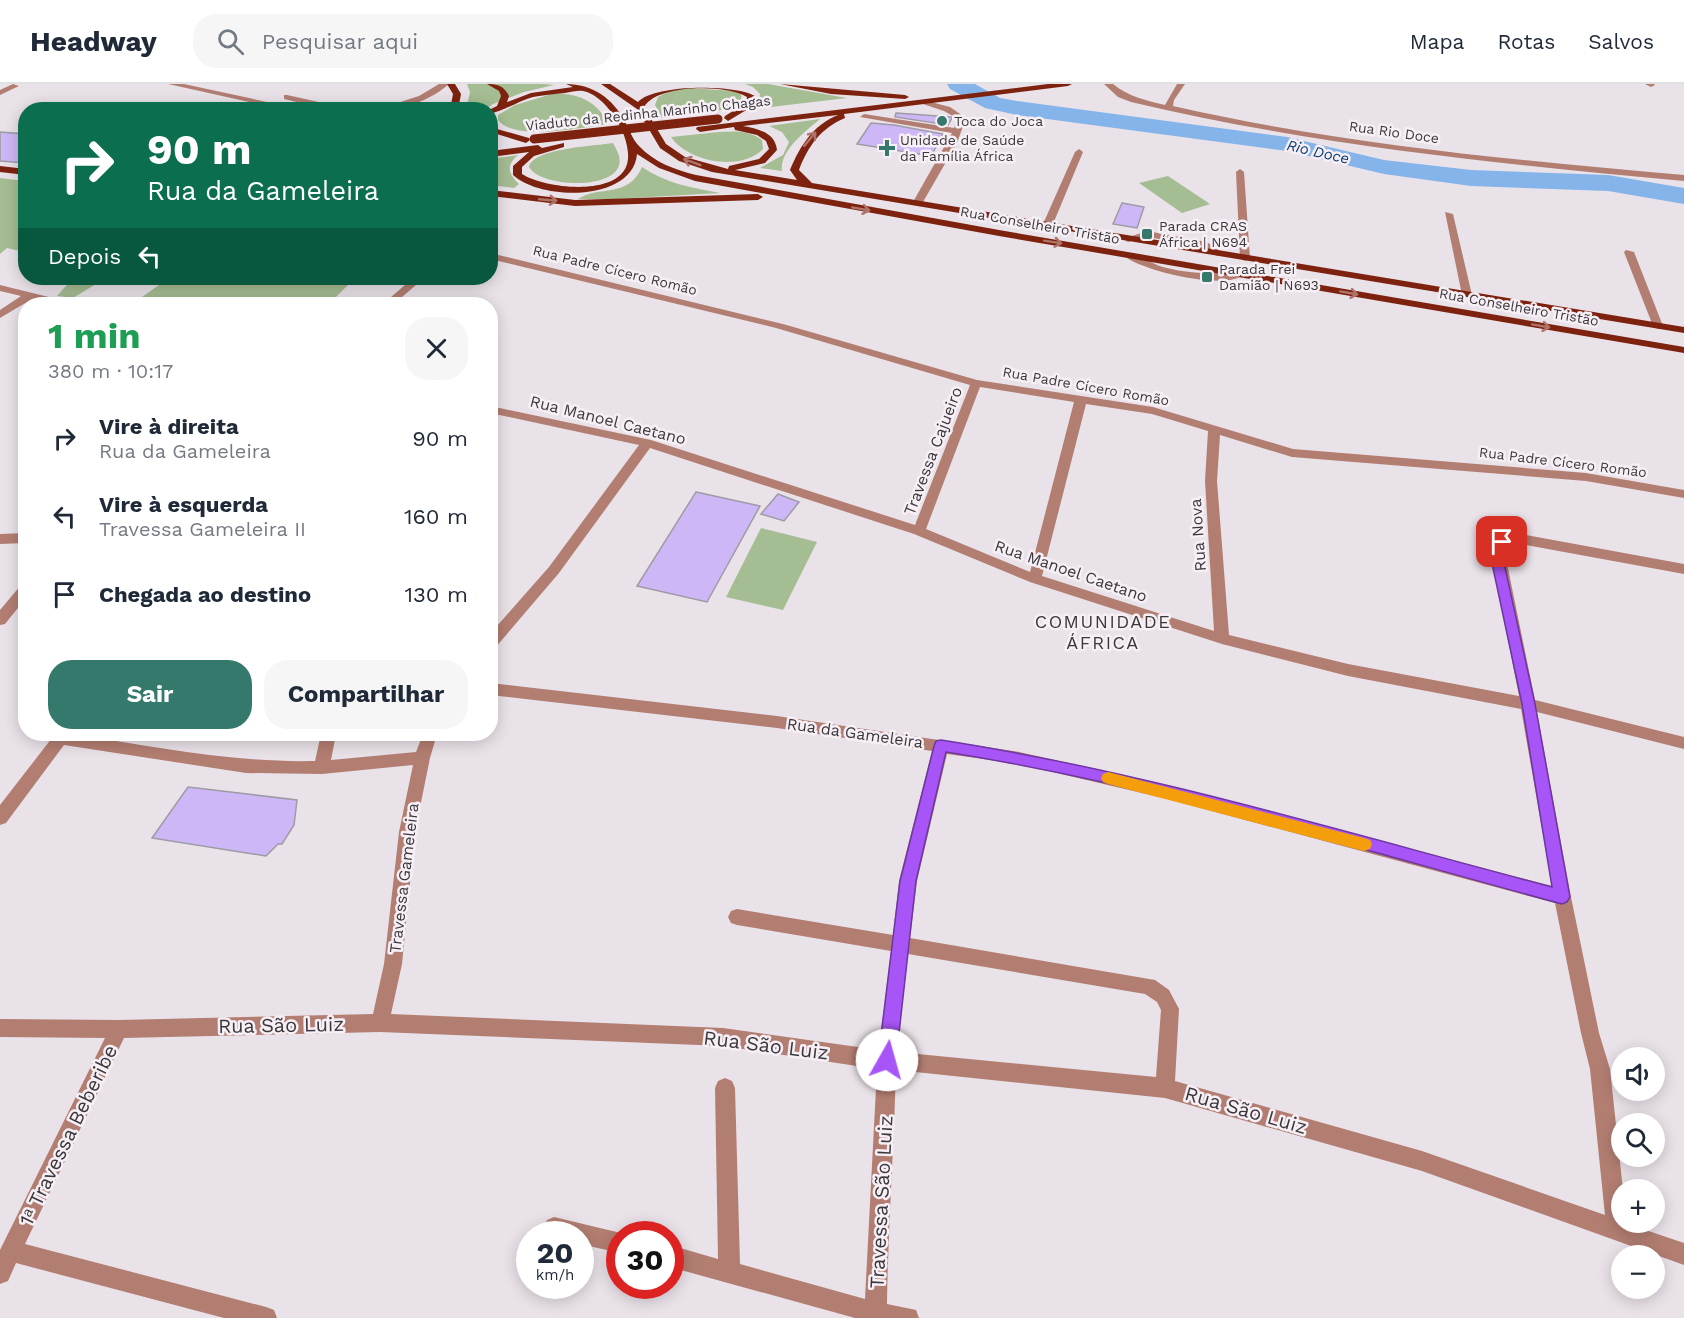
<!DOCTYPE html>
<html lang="pt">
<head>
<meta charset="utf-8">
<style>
	:root { --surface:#fff; --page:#f6f6f7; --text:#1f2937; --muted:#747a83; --line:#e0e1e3; --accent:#35796c }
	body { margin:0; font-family:"Work Sans",sans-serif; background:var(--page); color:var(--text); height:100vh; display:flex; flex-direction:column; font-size:22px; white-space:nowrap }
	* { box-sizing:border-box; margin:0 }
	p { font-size:20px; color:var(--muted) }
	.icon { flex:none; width:33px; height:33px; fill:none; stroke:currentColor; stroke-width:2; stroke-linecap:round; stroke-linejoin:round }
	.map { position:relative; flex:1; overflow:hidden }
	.details { position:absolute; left:18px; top:213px; width:480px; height:444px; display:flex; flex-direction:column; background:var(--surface); border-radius:24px; box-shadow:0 3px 15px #0003 }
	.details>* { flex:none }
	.top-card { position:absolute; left:18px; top:18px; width:480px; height:183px; border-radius:24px; box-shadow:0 3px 15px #0003; background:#0b6e4f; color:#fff; overflow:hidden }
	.tools { position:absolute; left:1611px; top:963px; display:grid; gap:12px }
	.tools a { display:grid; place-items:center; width:54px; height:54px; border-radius:50%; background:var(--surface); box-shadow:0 3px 15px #0003; font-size:30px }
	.speed { position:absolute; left:516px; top:1137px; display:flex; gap:12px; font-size:30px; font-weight:700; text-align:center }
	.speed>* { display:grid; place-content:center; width:78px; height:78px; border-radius:50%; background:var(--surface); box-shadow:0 3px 15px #0003; line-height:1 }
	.speed small { font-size:15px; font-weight:400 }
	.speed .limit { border:9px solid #d22; background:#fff; color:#111 }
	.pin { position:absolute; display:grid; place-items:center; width:51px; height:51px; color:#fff; margin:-26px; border-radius:12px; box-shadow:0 3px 9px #0006 }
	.me { position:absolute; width:66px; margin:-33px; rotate:7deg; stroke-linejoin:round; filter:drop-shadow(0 0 4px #0008) }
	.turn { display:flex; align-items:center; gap:21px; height:126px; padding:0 30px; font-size:27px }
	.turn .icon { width:78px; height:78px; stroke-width:2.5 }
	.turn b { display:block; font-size:42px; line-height:51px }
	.then { display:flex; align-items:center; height:57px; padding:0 30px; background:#0003; gap:12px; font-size:22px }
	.round { display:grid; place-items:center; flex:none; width:63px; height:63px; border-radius:24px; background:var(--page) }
	.headline { display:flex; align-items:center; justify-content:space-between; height:102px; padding:0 30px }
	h1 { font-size:36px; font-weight:700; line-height:45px; color:#1e9e55 }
	.cta { display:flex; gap:12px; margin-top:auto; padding:12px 30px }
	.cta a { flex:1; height:69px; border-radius:24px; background:var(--accent); color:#fff; font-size:24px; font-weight:700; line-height:69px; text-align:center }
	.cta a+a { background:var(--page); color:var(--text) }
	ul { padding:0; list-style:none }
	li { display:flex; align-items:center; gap:18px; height:78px; padding:0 30px }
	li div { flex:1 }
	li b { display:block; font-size:22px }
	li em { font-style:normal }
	header { display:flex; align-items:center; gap:36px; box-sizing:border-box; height:84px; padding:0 30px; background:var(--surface); border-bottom:2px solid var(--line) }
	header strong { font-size:28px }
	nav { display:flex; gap:33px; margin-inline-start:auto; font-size:21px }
	.search { width:420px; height:54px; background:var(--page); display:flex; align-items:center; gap:15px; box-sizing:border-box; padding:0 21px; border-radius:24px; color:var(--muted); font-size:22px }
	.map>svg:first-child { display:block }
	.green { fill:#a5bd92 }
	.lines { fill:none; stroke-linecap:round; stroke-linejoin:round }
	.river { fill:#84b4e9; fill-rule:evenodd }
	.building { fill:#ceb7f7; stroke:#9d9ba3; stroke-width:1.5 }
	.minor { fill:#b37e72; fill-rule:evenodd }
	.major { fill:#7d220e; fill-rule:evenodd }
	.major-bridge { stroke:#7d220e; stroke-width:9 }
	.oneway { stroke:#ae746b }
	.route { fill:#a855f7; stroke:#6d37a1; stroke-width:1.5 }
	.slow { fill:#f59e0b }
	.poi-dot { fill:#35796c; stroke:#f7eff6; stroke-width:2 }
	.labels { text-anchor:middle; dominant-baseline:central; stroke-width:5; stroke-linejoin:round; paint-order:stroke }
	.far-street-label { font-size:14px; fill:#3b383b; stroke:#f7eff6 }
	.far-poi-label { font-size:14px; fill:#3b383b; stroke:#f7eff6; text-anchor:start }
	.far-water-label { font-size:15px; font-style:italic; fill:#0a3f6f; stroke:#f7eff6 }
	.street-label { font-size:16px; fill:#3b383b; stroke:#f7eff6 }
	.neighbourhood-label { font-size:18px; letter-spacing:1.5px; fill:#3b383b; stroke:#f7eff6 }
	.near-street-label { font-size:20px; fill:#3b383b; stroke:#f7eff6 }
</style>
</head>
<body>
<header>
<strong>Headway</strong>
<div class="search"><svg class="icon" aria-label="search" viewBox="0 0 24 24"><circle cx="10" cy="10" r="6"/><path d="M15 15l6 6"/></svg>Pesquisar aqui</div>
<nav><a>Mapa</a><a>Rotas</a><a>Salvos</a></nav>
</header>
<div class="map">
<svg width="1684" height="1234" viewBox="0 0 1684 1234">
	<rect width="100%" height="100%" fill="#eae2e9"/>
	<path class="green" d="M 467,0 L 544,0 L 554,1 L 524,8 L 493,20 L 486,25 L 466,26 L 470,8 Z
		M 745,0 L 768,0 L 847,14 L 753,25 L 759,18 L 760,10 L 753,3 Z
		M 686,4 L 737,7 L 741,11 L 742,18 L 729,25 L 662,34 L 655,21 L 658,13 L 670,7 Z
		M 552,10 C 576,8 598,17 608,40 C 583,43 515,58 498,36 L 498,31 L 515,21 Z
		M 820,35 C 806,47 779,67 782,87 L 760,84 L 783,71 L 789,58 L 782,48 L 769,42 Z
		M 719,48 C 734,47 749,46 762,56 L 763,65 C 741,88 688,78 671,53 Z
		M 613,59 C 615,63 618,68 619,72 C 628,107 541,105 529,83 C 533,64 596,62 613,59 Z
		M 518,71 C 506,81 508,90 519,100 L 514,104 L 491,101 L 491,75 Z
		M 642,83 C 665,99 692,104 720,109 L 615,115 L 578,115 C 599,101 628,115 642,83 Z
		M 1168,92 L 1210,120 L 1182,129 L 1139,99 Z
		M 0,94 L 25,97 L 24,168 L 7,164 L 0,170 Z
		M 73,194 L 106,194 L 73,214 L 57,212 Z
		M 169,194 L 329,194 L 349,200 L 329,220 L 132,220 Z
		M 761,444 L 817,458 L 783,526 L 726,513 Z"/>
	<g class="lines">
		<path class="river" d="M 947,0 L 975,0 L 1000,14 L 1017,17 L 1287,53 L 1384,76 L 1471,86 L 1608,91 L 1684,104 L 1684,120 L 1608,107 L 1471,102 L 1384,90 L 1287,67 L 1017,31 L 985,24 L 950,5 Z"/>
	</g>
	<path class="building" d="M 896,29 L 951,33 L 952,34 L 948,41 L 895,33 Z
		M 871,39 L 894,41 L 943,50 L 931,72 L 857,60 Z
		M 0,48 L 26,50 L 26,79 L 0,77 Z
		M 1122,119 L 1144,123 L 1137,144 L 1113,140 Z
		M 696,408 L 760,422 L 707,518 L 637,502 Z
		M 778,410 L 799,418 L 784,437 L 761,430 Z
		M 188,703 L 297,716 L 294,741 L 282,760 L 278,760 L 266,772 L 152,754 Z"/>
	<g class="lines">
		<path class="minor" d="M 13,0 L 19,2 L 0,11 L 0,6 Z
			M 168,0 L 184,0 L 304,26 L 285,26 Z
			M 439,0 L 449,0 C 430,17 402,26 376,26 L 419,12 Z
			M 1104,0 L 1113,0 C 1129,13 1145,16 1165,21 L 1177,0 L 1185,0 L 1174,16 L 1173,22 C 1340,60 1513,76 1684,91 L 1684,97 C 1499,80 1312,61 1131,18 L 1118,13 Z
			M 1645,0 L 1654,0 L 1655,1 L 1651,3 Z
			M 287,11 L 346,24 L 347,26 L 330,26 L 284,15 L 284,11 Z
			M 923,16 L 950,23 L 966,34 L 957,59 L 923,118 L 918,121 L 913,118 L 952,49 L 860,33 L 864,30 L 954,44 L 958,35 L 944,27 L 923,20 Z
			M 1079,65 L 1083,68 L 1053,140 L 1045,142 L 1043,140 L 1075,68 Z
			M 1240,85 L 1244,88 L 1250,174 L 1245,177 L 1240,174 L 1236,88 Z
			M 1445,128 L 1453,130 L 1472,211 L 1471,213 L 1462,211 Z
			M 1147,147 L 1207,158 L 1222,169 L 1217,172 L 1201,162 L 1147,153 L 1128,158 L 1123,155 Z
			M 1626,166 L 1634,168 L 1663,242 L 1662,244 L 1658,245 L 1653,242 L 1624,168 Z
			M 490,169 L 783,240 L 977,296 L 1153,323 L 1293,365 L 1586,389 L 1684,406 L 1684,414 L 1586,397 L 1292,373 L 1220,351 L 1217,397 L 1229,551 L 1348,580 L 1519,612 L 1490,464 C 1499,452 1512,451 1526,451 L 1684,480 L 1684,490 L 1526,461 L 1510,461 L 1504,465 L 1535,616 L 1684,653 L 1684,665 L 1537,628 L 1571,813 L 1599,949 L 1610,985 L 1623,1106 L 1622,1138 L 1684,1159 L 1684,1181 L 1422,1087 L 1165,1014 L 896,986 C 894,1064 888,1142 887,1220 L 916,1226 L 919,1234 L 855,1234 L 670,1183 L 670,1161 L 718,1175 L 715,1004 L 718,997 L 725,994 L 732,997 L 735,1004 L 740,1180 L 865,1215 L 877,985 L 723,962 L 380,948 L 124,954 L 25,1160 L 266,1223 L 274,1226 L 277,1234 L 224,1234 L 16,1179 L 8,1197 L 0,1200 L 0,1166 L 105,954 L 0,953 L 0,935 L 119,936 L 373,930 L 384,880 L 399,748 L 413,681 L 322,690 L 246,689 L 64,661 L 6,739 L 0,741 L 0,721 L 55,650 L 72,650 C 152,662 233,679 315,677 L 321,650 L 336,650 L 331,676 L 416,668 L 423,650 L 437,650 L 430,674 L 415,748 L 402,880 L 391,930 L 723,944 L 879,966 L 891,867 L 737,841 L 731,839 L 728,833 L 731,827 L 737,825 L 893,851 L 899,797 L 932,667 L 777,644 L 490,611 L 490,599 L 777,632 L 1019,668 L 1167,701 L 1552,802 L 1521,625 L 1348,592 L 1222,560 L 1030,498 L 914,450 L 650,364 L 559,489 L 495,564 L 490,565 L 490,550 L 549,483 L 639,361 L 490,329 L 490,322 L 651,356 L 915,441 L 970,301 L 776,244 L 490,175 ZM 980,303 L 1074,318 L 1030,488 L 926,445 ZM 1086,320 L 1152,330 L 1208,347 L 1205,397 L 1214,547 L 1042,492 ZM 947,670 L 1019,680 L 1167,715 L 1555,819 L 1581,949 L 1590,985 L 1605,1131 L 1422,1067 L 1175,997 L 1179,925 L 1169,906 L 1155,896 L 910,854 L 917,797 ZM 908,870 L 1145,910 L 1157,918 L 1161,926 L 1156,993 L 897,968 Z
			M 1127,170 C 1137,169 1155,182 1167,184 C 1191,190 1215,190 1239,188 L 1244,191 C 1224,206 1148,188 1127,174 Z
			M 413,194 L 424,194 L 394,220 L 383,220 Z
			M 0,201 L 69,218 L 70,220 L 54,220 L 32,215 L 0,234 L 0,226 L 21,212 L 0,207 Z
			M 26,449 L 26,459 L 0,460 L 0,450 Z
			M 26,499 L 26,514 L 5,540 L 0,541 L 0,526 L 21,501 Z
			M 554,1133 L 625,1150 L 620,1150 L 620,1169 L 580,1160 L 580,1150 L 547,1150 L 544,1143 L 547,1136 Z"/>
		<path class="major" d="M 447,0 L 455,0 L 461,10 L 458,26 L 450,26 L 453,10 Z
			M 487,0 C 498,0 504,2 509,12 L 507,18 L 531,9 L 573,3 L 566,0 C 592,0 613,14 625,38 C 630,46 632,55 639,62 C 654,78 675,86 696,91 L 999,146 L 1684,263 L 1684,269 L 999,152 L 695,97 L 659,84 L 637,70 C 633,118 541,117 513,91 L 513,82 L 529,68 L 490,73 L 490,67 L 538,61 L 542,64 L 564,59 L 564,63 L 534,72 L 522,83 L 522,90 C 544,104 610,112 625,85 C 638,62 608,11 583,7 C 579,6 571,8 565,9 C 555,10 543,11 533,13 C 519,17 505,26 490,30 L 489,26 L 497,22 L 501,12 L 499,7 Z
			M 601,0 L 610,0 L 638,18 C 653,0 736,0 755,12 L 753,22 L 728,37 L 724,34 L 725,32 L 746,19 L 747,13 C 726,0 657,0 644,23 L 666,60 L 685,73 L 728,85 L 729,82 L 759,75 L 769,65 L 766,57 L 757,51 L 735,46 L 734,43 L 700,48 L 696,45 L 697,43 L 1048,0 L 1072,0 L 1068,2 L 844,30 L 845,34 C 821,44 808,62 799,86 L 812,99 L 1684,243 L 1684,249 L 712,88 L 679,77 L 660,64 L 637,25 ZM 838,31 C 813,41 800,62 790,86 L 797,96 L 735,86 L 765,79 L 777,66 C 775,48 758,45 743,42 Z
			M 780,0 L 905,11 L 909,13 L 905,15 L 831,10 Z
			M 490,43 L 529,54 L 530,56 L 526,59 L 490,48 Z
			M 0,82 L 26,85 L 26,91 L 0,88 Z
			M 490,106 L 575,116 L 758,110 L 763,113 L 758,116 L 575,122 L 490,112 Z"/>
		<path class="major-bridge" d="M 534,55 L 718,35"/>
	</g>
	<defs><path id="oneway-shaft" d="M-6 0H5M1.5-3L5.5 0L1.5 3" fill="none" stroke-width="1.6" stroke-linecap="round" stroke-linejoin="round" transform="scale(1.5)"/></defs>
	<g class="oneway">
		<use href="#oneway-shaft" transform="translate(810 55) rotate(-50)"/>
		<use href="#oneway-shaft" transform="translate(692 78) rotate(-160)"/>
		<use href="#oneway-shaft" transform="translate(548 116) rotate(5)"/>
		<use href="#oneway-shaft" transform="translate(861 125) rotate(10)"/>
		<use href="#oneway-shaft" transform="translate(1053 158) rotate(9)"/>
		<use href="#oneway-shaft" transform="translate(1349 209) rotate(10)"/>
		<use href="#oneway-shaft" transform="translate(1541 242) rotate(10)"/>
	</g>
	<path class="route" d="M 1502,454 L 1508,458 L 1502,470 L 1535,620 L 1570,813 L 1567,818 L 1562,820 C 1358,765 1155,701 946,668 L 916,797 L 896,976 L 893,982 L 887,984 L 881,982 L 878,976 L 900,797 L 934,662 L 936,657 L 941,656 C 1148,688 1350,750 1552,803 L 1522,620 L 1490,470 L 1492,461 Z"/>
	<path class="slow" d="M 1108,688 L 1364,754 L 1370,756 L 1372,760 L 1370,765 L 1364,767 L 1108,700 L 1103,698 L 1101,694 L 1103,690 Z"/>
	<g class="poi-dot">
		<circle cx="942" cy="37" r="6"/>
		<path d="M884 55h6v6h6v6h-6v6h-6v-6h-6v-6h6z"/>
		<rect x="1141" y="144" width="12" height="12" rx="3"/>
		<rect x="1201" y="187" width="12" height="12" rx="3"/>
	</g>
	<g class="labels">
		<g class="far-street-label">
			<text transform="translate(648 29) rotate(-6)">Viaduto da Redinha Marinho Chagas</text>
			<text transform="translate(1394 48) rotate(8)">Rua Rio Doce</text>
			<text transform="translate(1040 141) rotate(10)">Rua Conselheiro Tristão</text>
			<text transform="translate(615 186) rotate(14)">Rua Padre Cícero Romão</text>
			<text transform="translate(1519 223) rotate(10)">Rua Conselheiro Tristão</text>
			<text transform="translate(1086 302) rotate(10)">Rua Padre Cícero Romão</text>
			<text transform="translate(1563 378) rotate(7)">Rua Padre Cícero Romão</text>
		</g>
		<g class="far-poi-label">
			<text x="954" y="37">Toca do Joca</text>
			<text x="900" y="56">Unidade de Saúde<tspan x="900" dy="16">da Família África</tspan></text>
			<text x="1159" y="142">Parada CRAS<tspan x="1159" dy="16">África | N694</tspan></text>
			<text x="1219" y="185">Parada Frei<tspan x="1219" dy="16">Damião | N693</tspan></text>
		</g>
		<g class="far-water-label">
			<text transform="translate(1318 68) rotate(13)">Rio Doce</text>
		</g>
		<g class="street-label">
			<text transform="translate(608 336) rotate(14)">Rua Manoel Caetano</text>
			<text transform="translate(933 367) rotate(-69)">Travessa Cajueiro</text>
			<text transform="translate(1198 451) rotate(-94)">Rua Nova</text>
			<text transform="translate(1071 487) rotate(19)">Rua Manoel Caetano</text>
			<text transform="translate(855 649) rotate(8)">Rua da Gameleira</text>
			<text transform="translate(404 794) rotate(-83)">Travessa Gameleira</text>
		</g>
		<g class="neighbourhood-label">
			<text x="1103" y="537">COMUNIDADE<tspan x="1103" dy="21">ÁFRICA</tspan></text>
		</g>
		<g class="near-street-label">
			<text transform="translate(281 941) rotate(-1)">Rua São Luiz</text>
			<text transform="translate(766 961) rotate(7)">Rua São Luiz</text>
			<text transform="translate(1246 1026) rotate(16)">Rua São Luiz</text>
			<text transform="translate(68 1051) rotate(-64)">1ᵃ Travessa Beberibe</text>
			<text transform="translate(881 1118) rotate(-87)">Travessa São Luiz</text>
		</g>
	</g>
</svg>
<div class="tools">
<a><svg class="icon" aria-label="sound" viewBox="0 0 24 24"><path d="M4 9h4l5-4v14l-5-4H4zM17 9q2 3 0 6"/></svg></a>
<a><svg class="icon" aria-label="search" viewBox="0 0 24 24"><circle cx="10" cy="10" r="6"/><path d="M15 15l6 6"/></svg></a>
<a>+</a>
<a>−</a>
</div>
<div class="speed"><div>20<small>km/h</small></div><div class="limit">30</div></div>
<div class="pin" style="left:1502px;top:458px;background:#d93025"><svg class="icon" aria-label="arrive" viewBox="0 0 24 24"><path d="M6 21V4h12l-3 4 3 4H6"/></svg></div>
<svg class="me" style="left:887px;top:976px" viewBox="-20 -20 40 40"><circle r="19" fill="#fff"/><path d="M0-13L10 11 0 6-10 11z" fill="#a855f7"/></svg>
<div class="top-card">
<div class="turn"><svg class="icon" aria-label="right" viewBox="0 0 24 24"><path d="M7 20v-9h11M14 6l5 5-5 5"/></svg><div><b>90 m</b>Rua da Gameleira</div></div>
<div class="then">Depois<svg class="icon" aria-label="left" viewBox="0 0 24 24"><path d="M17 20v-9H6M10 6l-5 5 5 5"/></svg></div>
</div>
<section class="details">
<div class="headline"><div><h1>1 min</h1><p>380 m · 10:17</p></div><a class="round"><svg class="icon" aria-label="close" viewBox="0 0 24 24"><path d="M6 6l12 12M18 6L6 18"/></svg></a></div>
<ul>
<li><svg class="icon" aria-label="right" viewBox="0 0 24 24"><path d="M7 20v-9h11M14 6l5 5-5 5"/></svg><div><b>Vire à direita</b><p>Rua da Gameleira</p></div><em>90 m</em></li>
<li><svg class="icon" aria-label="left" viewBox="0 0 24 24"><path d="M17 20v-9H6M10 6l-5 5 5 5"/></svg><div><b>Vire à esquerda</b><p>Travessa Gameleira II</p></div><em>160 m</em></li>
<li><svg class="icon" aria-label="arrive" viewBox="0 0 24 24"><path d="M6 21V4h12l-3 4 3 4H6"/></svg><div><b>Chegada ao destino</b></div><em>130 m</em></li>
</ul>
<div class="cta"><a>Sair</a><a>Compartilhar</a></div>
</section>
</div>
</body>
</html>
